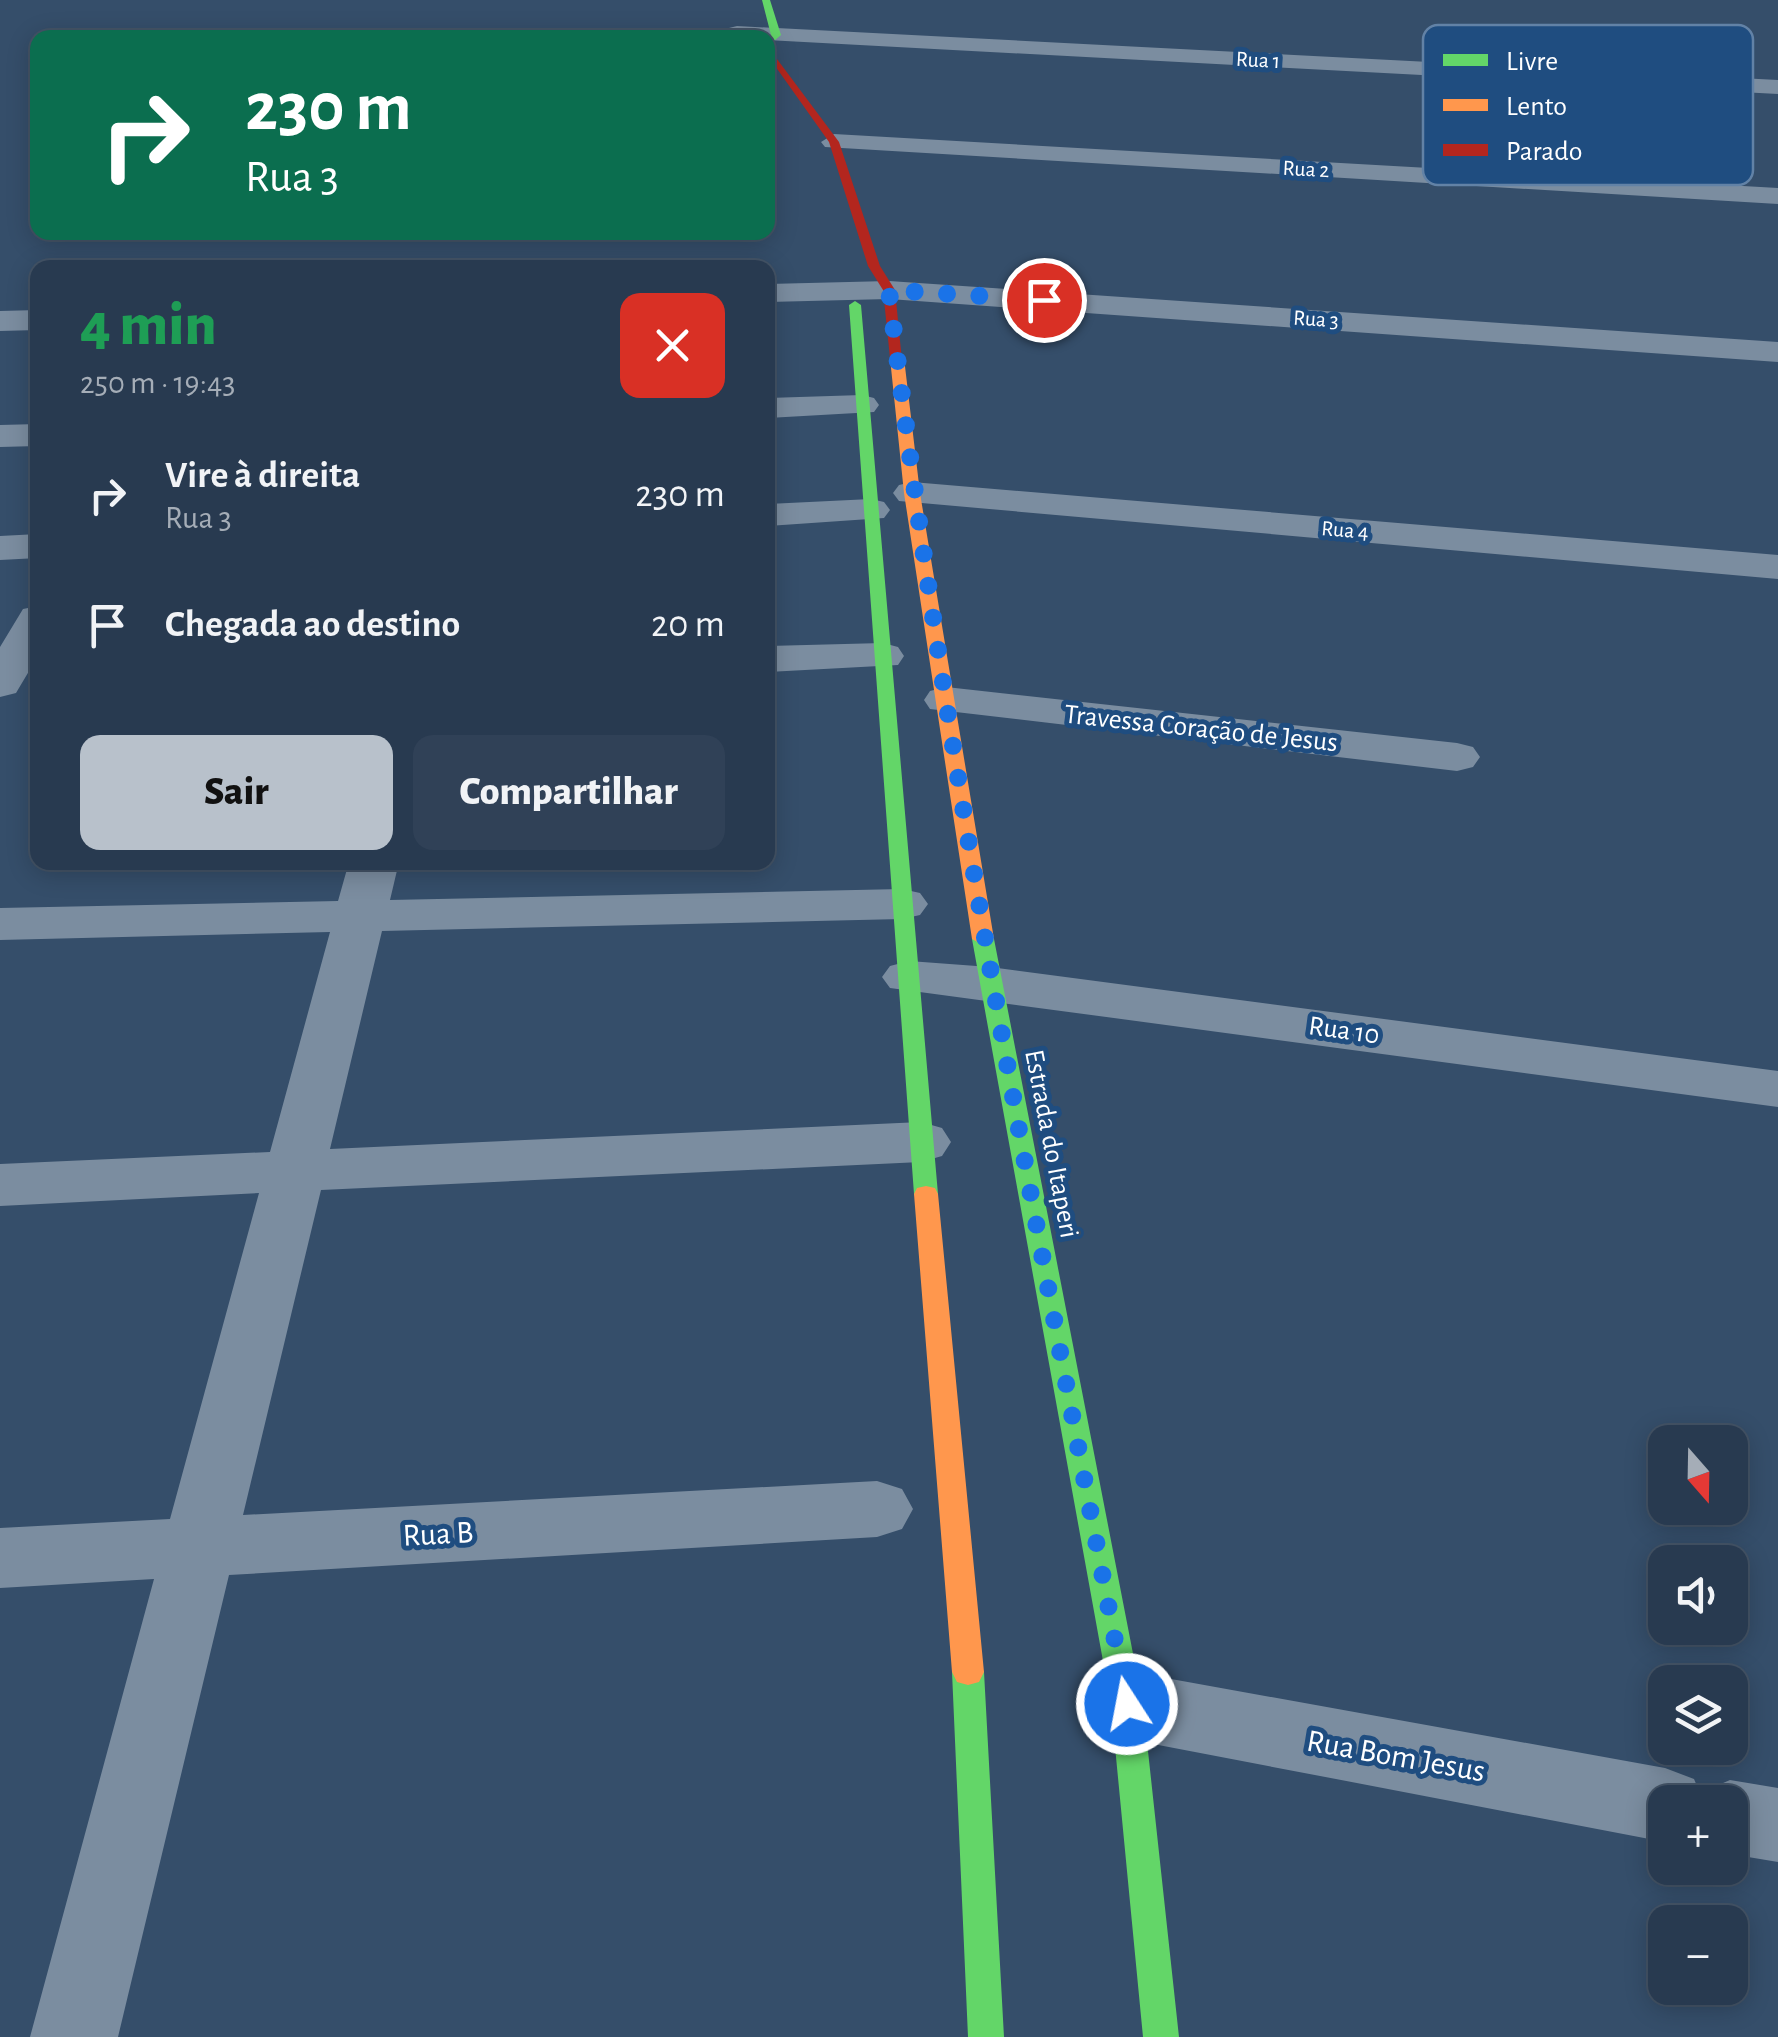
<!DOCTYPE html>
<html lang="pt">
<head>
<meta charset="utf-8">
<style>
	:root { --surface:#283a50; --page:#304157; --text:#f1f3f6; --muted:#a5adb7; --line:#445467; --accent:#b8c1cb }
	body { margin:0; font-family:"Alegreya Sans",sans-serif; background:var(--page); color:var(--text); height:100vh; display:flex; flex-direction:column; font-size:38px; white-space:nowrap }
	* { box-sizing:border-box; margin:0 }
	p { font-size:32px; color:var(--muted) }
	.icon { flex:none; width:55px; height:55px; fill:none; stroke:currentColor; stroke-width:2; stroke-linecap:round; stroke-linejoin:round }
	.map { position:relative; flex:1; overflow:hidden }
	.panel { position:absolute; left:30px; top:260px; width:745px; height:610px; display:flex; flex-direction:column; background:var(--surface); border-radius:20px; box-shadow:0 5px 25px #0003,0 0 0 2px var(--line) }
	.panel>* { flex:none }
	.hud { position:absolute; left:30px; top:30px; width:745px; height:210px; border-radius:20px; box-shadow:0 5px 25px #0003,0 0 0 2px var(--line); background:#0b6e4f; color:#fff; overflow:hidden }
	.needle { width:65px; rotate:160deg }
	.fabs { position:absolute; left:1648px; top:1425px; display:grid; gap:20px }
	.fabs a { display:grid; place-items:center; width:100px; height:100px; border-radius:20px; background:var(--surface); box-shadow:0 5px 25px #0003,0 0 0 2px var(--line); font-size:50px }
	.pin { position:absolute; display:grid; place-items:center; width:85px; height:85px; color:#fff; margin:-42px; border:5px solid #fff; border-radius:50%; box-shadow:0 2px 10px #0007 }
	.me { position:absolute; width:110px; margin:-55px; rotate:349deg; stroke-linejoin:round; filter:drop-shadow(0 0 8px #0008) }
	.turn { display:flex; align-items:center; gap:35px; height:210px; padding:0 50px; font-size:45px }
	.turn .icon { width:130px; height:130px; stroke-width:2.5 }
	.turn b { display:block; font-size:70px; line-height:85px }
	.round { display:grid; place-items:center; flex:none; width:105px; height:105px; border-radius:20px; background:var(--page) }
	.headline { display:flex; align-items:center; justify-content:space-between; height:170px; padding:0 50px }
	h1 { font-size:60px; font-weight:800; line-height:75px; color:#1e9e55 }
	.primary-button { display:flex; gap:20px; margin-top:auto; padding:20px 50px }
	.primary-button a { flex:1; height:115px; border-radius:20px; background:var(--accent); color:#111; font-size:40px; font-weight:800; line-height:115px; text-align:center }
	.primary-button a+a { background:var(--page); color:var(--text) }
	ul { padding:0; list-style:none }
	li { display:flex; align-items:center; gap:30px; height:130px; padding:0 50px }
	li div { flex:1 }
	li b { display:block; font-size:38px }
	li em { font-style:normal }
	.map>svg:first-child { display:block }
	.lines { fill:none; stroke-linecap:round; stroke-linejoin:round }
	.street { fill:#7b8da0; fill-rule:evenodd }
	.fast { fill:#63d668; fill-rule:evenodd }
	.slow { fill:#ff974d; fill-rule:evenodd }
	.jam { fill:#b3261e; fill-rule:evenodd }
	.route { stroke:#1a73e8; stroke-width:18; stroke-dasharray:0 32.4 }
	.labels { text-anchor:middle; dominant-baseline:central; stroke-width:10; stroke-linejoin:round; paint-order:stroke }
	.far-street-label { font-size:22px; fill:#fff; stroke:#1f4d80 }
	.street-label { font-size:28px; fill:#fff; stroke:#1f4d80 }
	.near-street-label { font-size:32px; fill:#fff; stroke:#1f4d80 }
	.key { fill:#1f4d80; stroke:#6282a6; stroke-width:2.5 }
	.key-label { font-size:28px; fill:#fff }
</style>
</head>
<body>
<div class="map">
<svg width="1778" height="2037" viewBox="0 0 1778 2037">
	<rect width="100%" height="100%" fill="#354e6a"/>
	<g class="lines">
		<path class="street" d="M 737,26 L 1778,80 L 1778,94 L 729,38 L 726,33 L 729,28 Z
			M 834,134 L 1778,188 L 1778,204 L 825,147 L 821,142 Z
			M 889,281 L 1778,342 L 1778,362 L 889,299 L 768,302 L 768,284 Z
			M 38,310 L 38,330 L 0,331 L 0,311 Z
			M 862,395 L 874,398 L 879,405 L 874,412 L 768,418 L 768,398 Z
			M 38,424 L 38,446 L 0,447 L 0,425 Z
			M 912,482 L 1778,555 L 1778,579 L 899,501 L 893,493 L 899,485 Z
			M 871,499 L 884,502 L 890,510 L 884,518 L 768,526 L 768,504 Z
			M 38,534 L 38,558 L 0,560 L 0,536 Z
			M 38,606 L 38,656 L 16,693 L 0,697 L 0,647 L 23,609 Z
			M 883,643 L 898,647 L 904,656 L 898,665 L 768,672 L 768,646 Z
			M 946,687 L 1457,743 L 1473,747 L 1480,757 L 1473,767 L 1457,771 L 930,709 L 924,700 L 930,691 Z
			M 349,862 L 399,862 L 390,900 L 902,889 L 920,893 L 928,904 L 920,915 L 902,919 L 382,931 L 330,1149 L 921,1122 L 942,1128 L 951,1142 L 942,1156 L 921,1162 L 321,1190 L 243,1515 L 877,1481 L 902,1489 L 913,1509 L 902,1529 L 877,1537 L 229,1575 L 118,2037 L 30,2037 L 154,1579 L 0,1588 L 0,1528 L 170,1519 L 259,1193 L 0,1206 L 0,1164 L 270,1152 L 330,932 L 0,940 L 0,908 L 338,901 Z
			M 909,961 L 990,967 L 1778,1071 L 1778,1107 L 890,988 L 882,977 L 890,966 Z
			M 1127,1671 L 1665,1768 L 1694,1779 L 1700,1793 L 1730,1780 L 1778,1788 L 1778,1862 L 1730,1854 L 1730,1802 L 1665,1802 L 1665,1842 L 1127,1739 L 1099,1729 L 1088,1705 L 1099,1681 Z"/>
		<path class="fast" d="M 762,0 L 770,0 L 781,35 L 768,46 L 771,35 Z
			M 855,301 L 861,305 L 938,1194 L 935,1200 L 917,1200 L 914,1194 L 849,305 Z
			M 983,933 L 994,939 L 1143,1705 L 1179,2037 L 1143,2037 L 1111,1705 L 972,939 Z
			M 968,1659 L 979,1662 L 984,1672 L 1004,2037 L 968,2037 L 952,1672 L 957,1662 Z"/>
		<path class="slow" d="M 897,354 L 904,358 L 920,493 L 994,939 L 983,945 L 972,939 L 904,493 L 890,358 Z
			M 926,1186 L 935,1188 L 938,1194 L 984,1672 L 979,1682 L 968,1685 L 957,1682 L 952,1672 L 914,1194 L 917,1188 Z"/>
		<path class="jam" d="M 768,47 L 839,142 L 880,266 L 895,290 L 902,361 L 890,358 L 883,290 L 868,266 L 829,142 L 768,56 Z"/>
	</g>
	<g class="lines">
		<path class="route" d="M 1044,300 L 889,290 C 945,765 1038,1234 1127,1704"/>
	</g>
	<g class="labels">
		<g class="far-street-label">
			<text transform="translate(1258 60) rotate(3)">Rua 1</text>
			<text transform="translate(1306 169) rotate(3)">Rua 2</text>
			<text transform="translate(1316 319) rotate(4)">Rua 3</text>
			<text transform="translate(1345 530) rotate(5)">Rua 4</text>
		</g>
		<g class="street-label">
			<text transform="translate(1201 729) rotate(6)">Travessa Coração de Jesus</text>
			<text transform="translate(1344 1031) rotate(8)">Rua 10</text>
			<text transform="translate(1051 1144) rotate(79)">Estrada do Itaperi</text>
		</g>
		<g class="near-street-label">
			<text transform="translate(438 1534) rotate(-3)">Rua B</text>
			<text transform="translate(1396 1756) rotate(10)">Rua Bom Jesus</text>
		</g>
	</g>
	<rect x="1423" y="25" width="330" height="160" rx="15" class="key"/>
	<rect x="1443" y="54" width="45" height="12" fill="#63d668"/>
	<rect x="1443" y="99" width="45" height="12" fill="#ff974d"/>
	<rect x="1443" y="144" width="45" height="12" fill="#b3261e"/>
	<g class="key-label">
		<text x="1506" y="70">Livre</text>
		<text x="1506" y="115">Lento</text>
		<text x="1506" y="160">Parado</text>
	</g>
</svg>
<div class="fabs">
<a><svg class="needle" viewBox="-14 -14 28 28"><path d="M0-13l5 13h-10z" fill="#e53935"/><path d="M0 13l5-13h-10z" fill="#a5adb7"/></svg></a>
<a><svg class="icon" aria-label="sound" viewBox="0 0 24 24"><path d="M4 9h4l5-4v14l-5-4H4zM17 9q2 3 0 6"/></svg></a>
<a><svg class="icon" aria-label="layers" viewBox="0 0 24 24"><path d="M12 4l9 5-9 5-9-5zM3 14l9 5 9-5"/></svg></a>
<a>+</a>
<a>−</a>
</div>
<div class="pin" style="left:1044px;top:300px;background:#d93025"><svg class="icon" aria-label="arrive" viewBox="0 0 24 24"><path d="M6 21V4h12l-3 4 3 4H6"/></svg></div>
<svg class="me" style="left:1127px;top:1704px" viewBox="-20 -20 40 40"><circle r="17" fill="#1a73e8" stroke="#fff" stroke-width="3"/><path d="M0-11L8 9 0 5-8 9z" fill="#fff"/></svg>
<div class="hud">
<div class="turn"><svg class="icon" aria-label="right" viewBox="0 0 24 24"><path d="M7 20v-9h11M14 6l5 5-5 5"/></svg><div><b>230 m</b>Rua 3</div></div>
</div>
<section class="panel">
<div class="headline"><div><h1>4 min</h1><p>250 m · 19:43</p></div><a class="round" style="background:#d93025;color:#fff"><svg class="icon" aria-label="close" viewBox="0 0 24 24"><path d="M6 6l12 12M18 6L6 18"/></svg></a></div>
<ul>
<li><svg class="icon" aria-label="right" viewBox="0 0 24 24"><path d="M7 20v-9h11M14 6l5 5-5 5"/></svg><div><b>Vire à direita</b><p>Rua 3</p></div><em>230 m</em></li>
<li><svg class="icon" aria-label="arrive" viewBox="0 0 24 24"><path d="M6 21V4h12l-3 4 3 4H6"/></svg><div><b>Chegada ao destino</b></div><em>20 m</em></li>
</ul>
<div class="primary-button"><a>Sair</a><a>Compartilhar</a></div>
</section>
</div>
</body>
</html>
